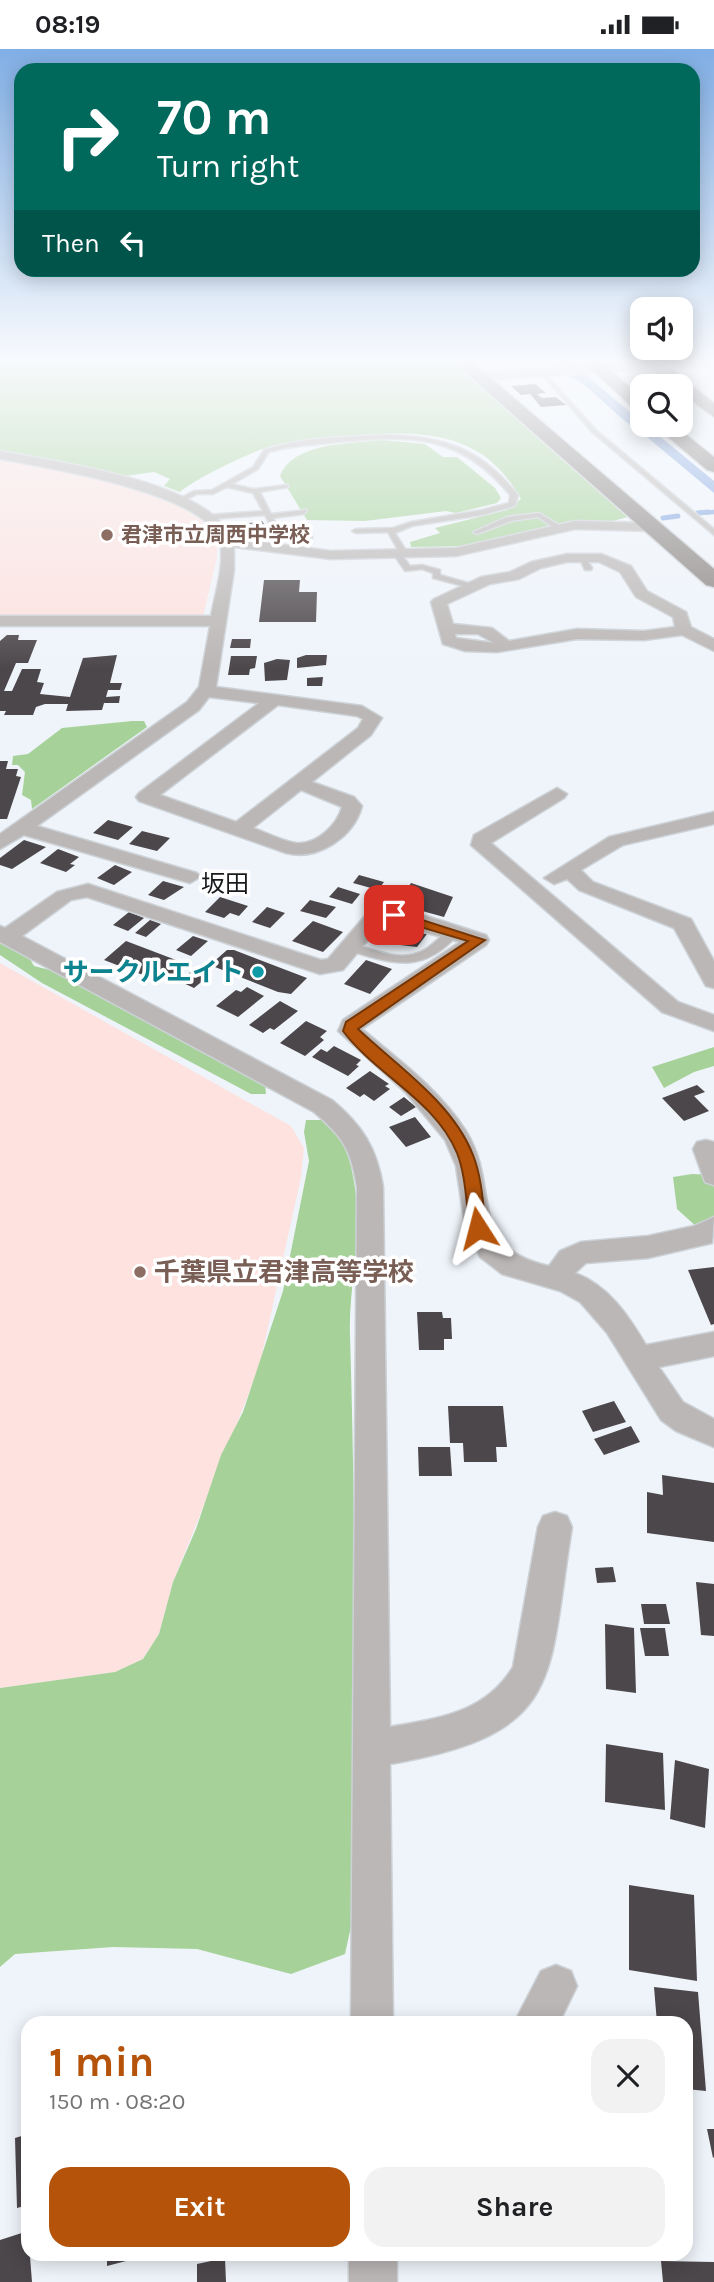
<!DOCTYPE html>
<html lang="en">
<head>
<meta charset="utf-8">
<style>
	:root { --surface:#fff; --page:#f2f2f2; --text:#202124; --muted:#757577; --accent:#b45309 }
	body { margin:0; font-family:Karla,"Noto Sans JP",sans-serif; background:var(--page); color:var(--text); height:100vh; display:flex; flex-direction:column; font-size:26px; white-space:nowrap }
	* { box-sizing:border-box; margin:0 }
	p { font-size:23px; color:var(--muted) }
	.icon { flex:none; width:38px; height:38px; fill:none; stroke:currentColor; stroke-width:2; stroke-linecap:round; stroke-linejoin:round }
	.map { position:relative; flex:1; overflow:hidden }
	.drawer { position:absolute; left:21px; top:1967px; width:672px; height:245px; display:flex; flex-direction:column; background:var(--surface); border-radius:21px; box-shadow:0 4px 18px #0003 }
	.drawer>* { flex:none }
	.hud { position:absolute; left:14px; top:14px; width:686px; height:214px; border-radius:21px; box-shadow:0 4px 18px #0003; background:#00695c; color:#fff; overflow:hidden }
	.fabs { position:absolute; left:630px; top:248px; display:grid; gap:14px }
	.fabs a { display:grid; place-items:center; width:63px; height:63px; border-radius:14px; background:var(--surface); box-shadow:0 4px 18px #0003; font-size:35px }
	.pin { position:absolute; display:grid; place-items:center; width:60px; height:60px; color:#fff; margin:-30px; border-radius:14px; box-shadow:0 4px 10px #0006 }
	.me { position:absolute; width:77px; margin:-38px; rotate:351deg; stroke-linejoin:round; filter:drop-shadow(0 0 5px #0008) }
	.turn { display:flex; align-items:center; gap:24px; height:147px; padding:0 28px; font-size:32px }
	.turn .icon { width:91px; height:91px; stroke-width:2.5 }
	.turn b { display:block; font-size:49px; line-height:60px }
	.then { display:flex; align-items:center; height:66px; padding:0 28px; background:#0003; gap:14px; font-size:26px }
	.round { display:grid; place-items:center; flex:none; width:74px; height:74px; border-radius:21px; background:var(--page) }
	.summary { display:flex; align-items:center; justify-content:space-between; height:119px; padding:0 28px }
	h1 { font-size:42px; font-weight:700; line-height:52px; color:var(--accent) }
	.cta { display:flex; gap:14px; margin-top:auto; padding:14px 28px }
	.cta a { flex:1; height:80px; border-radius:21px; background:var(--accent); color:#fff; font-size:28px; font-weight:700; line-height:80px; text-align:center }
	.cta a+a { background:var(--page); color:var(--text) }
	.status { display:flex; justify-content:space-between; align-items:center; height:49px; padding:0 35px; background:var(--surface); direction:ltr }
	.status svg { height:19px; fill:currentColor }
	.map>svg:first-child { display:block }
	.education { fill:#fde2df }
	.green { fill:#a6d29a }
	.water { fill:#85a6e0 }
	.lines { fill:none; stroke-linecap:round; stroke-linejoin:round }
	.stream-far1 { stroke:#85a6e0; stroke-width:4.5 }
	.stream { stroke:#85a6e0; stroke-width:5 }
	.canal { fill:#85a6e0; fill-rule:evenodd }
	.building { fill:#4c474b }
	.service-casing { stroke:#ccd1d6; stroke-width:3 }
	.minor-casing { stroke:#ccd1d6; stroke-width:3 }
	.tertiary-casing { stroke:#ccd1d6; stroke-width:3 }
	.primary-casing { stroke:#ccd1d6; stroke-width:3 }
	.trunk-casing { stroke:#ccd1d6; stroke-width:3 }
	.service { fill:#bbb7b6; fill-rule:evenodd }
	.minor { fill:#bbb7b6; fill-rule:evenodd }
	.tertiary { fill:#bbb7b6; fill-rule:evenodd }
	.primary { fill:#8b8583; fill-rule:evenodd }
	.trunk { fill:#827c7a; fill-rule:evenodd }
	.route { fill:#b45309; stroke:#753606; stroke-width:2 }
	.education-dot { fill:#8d6e63; stroke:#fff; stroke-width:2.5 }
	.culture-dot { fill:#0f9aa8; stroke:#fff; stroke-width:2.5 }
	.labels { text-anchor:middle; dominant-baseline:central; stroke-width:7; stroke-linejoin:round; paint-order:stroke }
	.far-education-label { font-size:21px; font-weight:bold; fill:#785e54; stroke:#fff; text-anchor:start }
	.far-quarter-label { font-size:24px; fill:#17191b; stroke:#fff }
	.culture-label { font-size:26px; font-weight:bold; fill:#0d838f; stroke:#fff; text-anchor:end }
	.education-label { font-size:26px; font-weight:bold; fill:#785e54; stroke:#fff; text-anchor:start }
</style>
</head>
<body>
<div class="status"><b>08:19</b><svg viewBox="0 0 49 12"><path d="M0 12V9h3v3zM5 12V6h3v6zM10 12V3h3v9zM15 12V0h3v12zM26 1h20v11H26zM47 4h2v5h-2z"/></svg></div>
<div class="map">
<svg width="714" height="2233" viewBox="0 0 714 2233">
	<rect width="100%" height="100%" fill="#eff4fa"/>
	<path class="education" d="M 0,411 L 88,427 L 132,440 L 176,455 L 201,471 L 217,491 L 217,508 L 203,568 L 0,569 Z
		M 0,914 L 291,1077 L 304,1099 L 301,1128 L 259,1319 L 173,1533 L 159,1585 L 143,1610 L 115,1623 L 0,1639 Z"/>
	<path class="green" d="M 0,308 L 446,308 L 510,358 L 631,467 L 613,472 L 580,472 L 471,497 L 411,498 L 410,493 L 440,484 L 435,479 L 507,461 L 521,450 C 512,434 501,420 487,409 C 441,374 371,385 319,391 C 304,393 286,393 271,397 C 249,404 198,428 180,443 L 164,437 L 170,430 L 154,423 L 125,427 L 0,402 Z
		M 382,391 L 425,395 L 443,408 L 457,408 L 495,439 L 501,449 L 497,454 L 456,464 L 446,462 L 365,472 L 307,471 L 280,427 C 294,393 349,395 382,391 Z
		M 132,672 L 144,672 L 147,678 L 32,760 L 31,751 L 22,746 L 25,723 L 18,716 L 12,716 L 13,707 L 28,705 L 62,679 Z
		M 0,893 L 27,905 L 34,917 L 54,922 L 265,1035 L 266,1045 L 251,1045 L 42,934 L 0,906 Z
		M 714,998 L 714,1017 L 694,1023 L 664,1039 L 652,1018 Z
		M 306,1071 L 329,1071 C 345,1095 351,1110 355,1139 C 363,1190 348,1238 350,1287 C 356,1478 355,1668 355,1859 L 345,1905 L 291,1925 L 197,1900 L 113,1898 L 15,1905 L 0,1918 L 0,1639 L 115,1623 L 143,1610 L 159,1585 L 173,1533 L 196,1480 L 221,1406 L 243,1363 L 283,1242 L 309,1112 L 304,1083 Z
		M 692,1125 L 714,1126 L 714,1187 L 699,1180 L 677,1160 L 673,1128 Z"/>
	<path class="water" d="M 564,325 L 580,325 L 587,328 L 647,385 C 617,374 595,336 564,325 Z"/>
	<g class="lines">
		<path class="stream-far1" d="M 698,464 L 714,463"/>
		<path class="stream" d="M 698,464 L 708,463
			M 663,469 L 678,467"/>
		<path class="canal" d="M 551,308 L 564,308 L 642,373 L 642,376 L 646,376 L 714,432 L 714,444 Z"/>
	</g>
	<path class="building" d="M 535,335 L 546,344 L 537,345 L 542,349 L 556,348 L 566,356 L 541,358 L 530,345 L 521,346 L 511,337 Z
		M 262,472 L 268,480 L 254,482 L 249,474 Z
		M 264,531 L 300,531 L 299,543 L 317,543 L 316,573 L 259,573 Z
		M 7,586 L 19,586 L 18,591 L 37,591 L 28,614 L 16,614 L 4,642 L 12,642 L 22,620 L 41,620 L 37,633 L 44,634 L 40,645 L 70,648 L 83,609 L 117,606 L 110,634 L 122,634 L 120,641 L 108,641 L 106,648 L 120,647 L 119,654 L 104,654 L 102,661 L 66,662 L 68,655 L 45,655 L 36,658 L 33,666 L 4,666 L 6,662 L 0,662 L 0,592 Z
		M 232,590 L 251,590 L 250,599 L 230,599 Z
		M 306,606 L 327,606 L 326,616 L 297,619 L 297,609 Z
		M 231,607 L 257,607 L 255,619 L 250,620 L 249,626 L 228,626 Z
		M 277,610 L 290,611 L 287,631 L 265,632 L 264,614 Z
		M 323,628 L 322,637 L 307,637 L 307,629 Z
		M 0,712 L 8,712 L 6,720 L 18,720 L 16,727 L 21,728 L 7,770 L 0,770 Z
		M 108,771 L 133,778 L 118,791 L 93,784 Z
		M 142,782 L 170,789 L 157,802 L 129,795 Z
		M 24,791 L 46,798 L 12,820 L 0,816 L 0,809 Z
		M 58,800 L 79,808 L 70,815 L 75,816 L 66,823 L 40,814 Z
		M 115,816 L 132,823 L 114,836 L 97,829 Z
		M 359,826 L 384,833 L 378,841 L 353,834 Z
		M 163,832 L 184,838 L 164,851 L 148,846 Z
		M 411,834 L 453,848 L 444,868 L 415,860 L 423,850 L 422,845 L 407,840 Z
		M 338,838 L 360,845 L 352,855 L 329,848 Z
		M 220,848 L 248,857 L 239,867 L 230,864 L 224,869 L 205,863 Z
		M 310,851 L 336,858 L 326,869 L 300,862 Z
		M 267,858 L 285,864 L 270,879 L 252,873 Z
		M 129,863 L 144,869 L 128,882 L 113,876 Z
		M 391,870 L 402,873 L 399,876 L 427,885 L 417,898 L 392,895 L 383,891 L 392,879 L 387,878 Z
		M 150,871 L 161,875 L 146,888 L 135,884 Z
		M 313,872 L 343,883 L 323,903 L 292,892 Z
		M 193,887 L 208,892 L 191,907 L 176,901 Z
		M 126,892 L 176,911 L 168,918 L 177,921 L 172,926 L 164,924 L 156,931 L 104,911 Z
		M 227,901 L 234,901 L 307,929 L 291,945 L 278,943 L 210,916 Z
		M 366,911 L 392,920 L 370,945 L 344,935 Z
		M 197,918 L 211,925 L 194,939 L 179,932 Z
		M 247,938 L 264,947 L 238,968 L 216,957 L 236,941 L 241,943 Z
		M 280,952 L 298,962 L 274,981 L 270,979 L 263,984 L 249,976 Z
		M 306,972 L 327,982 L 320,988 L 324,991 L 305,1007 L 280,994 Z
		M 334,997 L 361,1011 L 356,1016 L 359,1017 L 348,1027 L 312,1008 L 321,1000 L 327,1003 Z
		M 370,1022 L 389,1035 L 385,1037 L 390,1040 L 374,1052 L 364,1045 L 360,1048 L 346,1039 Z
		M 697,1036 L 705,1043 L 694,1047 L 709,1062 L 684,1072 L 662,1049 Z
		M 404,1048 L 416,1058 L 401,1067 L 389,1058 Z
		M 415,1068 L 431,1088 L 406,1098 L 389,1078 Z
		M 714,1218 L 714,1275 L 711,1276 L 688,1221 Z
		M 417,1263 L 442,1263 L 443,1269 L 451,1269 L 452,1290 L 444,1290 L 444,1301 L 419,1301 Z
		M 614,1352 L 626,1373 L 593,1383 L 582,1362 Z
		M 448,1357 L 503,1357 L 507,1398 L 496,1398 L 497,1413 L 464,1413 L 463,1394 L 450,1394 Z
		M 631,1377 L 640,1393 L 604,1406 L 594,1390 Z
		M 418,1398 L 450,1398 L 452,1427 L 419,1427 Z
		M 662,1426 L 714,1434 L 714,1493 L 647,1484 L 647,1443 L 663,1446 Z
		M 613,1518 L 616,1533 L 597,1534 L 595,1519 Z
		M 696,1533 L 714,1535 L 714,1587 L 701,1586 Z
		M 641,1555 L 666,1555 L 670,1575 L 644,1575 Z
		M 605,1575 L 634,1579 L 636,1644 L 606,1640 Z
		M 640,1579 L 665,1579 L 669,1607 L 645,1607 Z
		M 606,1695 L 663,1704 L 665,1761 L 605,1753 Z
		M 675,1711 L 709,1720 L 705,1779 L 670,1770 Z
		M 629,1836 L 694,1846 L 697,1932 L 629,1921 Z
		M 654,1938 L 698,1943 L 706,2042 L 686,2040 L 686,1974 L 657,1974 Z
		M 707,2080 L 714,2080 L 714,2108 L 713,2109 Z
		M 28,2085 L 28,2156 L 17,2159 L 15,2089 Z
		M 28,2182 L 32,2233 L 0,2233 L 0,2191 Z
		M 107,2205 L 149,2205 L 149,2206 L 107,2217 Z
		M 225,2209 L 226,2233 L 197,2233 L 197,2215 Z
		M 661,2212 L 714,2213 L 714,2233 L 663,2233 Z"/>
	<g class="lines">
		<g class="service-casing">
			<path id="service" d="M 539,322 L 543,322 L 596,381 L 714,480 L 714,486 L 592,383 Z
				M 385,386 C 444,387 480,399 518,446 L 515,457 L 482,466 L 412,477 L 395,484 L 407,503 L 401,505 L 410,517 L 422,516 L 440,521 L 440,526 L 475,536 L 475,540 L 433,529 L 433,524 L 422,520 L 405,522 L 392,503 L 398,501 L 388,483 L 356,484 L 352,482 L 356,480 L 393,479 L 411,473 L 482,461 L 509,454 L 510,446 C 460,385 412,386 338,393 C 315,396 291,396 269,403 L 258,420 L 232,435 L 253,440 L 288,436 L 288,438 L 260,443 L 271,465 L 307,461 L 304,465 L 273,469 L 282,484 L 312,485 L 312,489 L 309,489 L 276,488 L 265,466 L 208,470 L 204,468 L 208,466 L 263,462 L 253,444 L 227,438 L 213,445 L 197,445 L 181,453 L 177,451 L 194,442 L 212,441 L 253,418 L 264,401 C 302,388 346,388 385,386 Z
				M 539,464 L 564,479 L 557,481 L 538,468 L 511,472 L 477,485 L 473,483 L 507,468 Z
				M 578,506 L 584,506 L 592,519 L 591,521 L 585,521 Z
				M 453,880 L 459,884 C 423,926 393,915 347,901 L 345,898 L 351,894 C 376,901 402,915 426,900 C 435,894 443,884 453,880 Z"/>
		</g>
		<g class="minor-casing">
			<path id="minor" d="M 0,402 C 57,413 207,432 232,489 L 331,502 L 456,499 L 575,472 L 651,474 L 658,478 L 651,482 L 575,480 L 456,507 L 331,510 L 234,498 L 234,521 L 216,638 L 362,657 L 382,669 L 371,686 L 312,733 L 354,748 L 362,757 C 354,788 318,812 286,804 L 139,752 L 136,748 L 139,744 L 259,654 L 209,648 L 199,661 L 37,777 L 197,824 L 200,828 L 190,834 L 24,786 L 0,800 L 0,785 L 187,653 L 199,638 L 210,577 L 0,577 L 0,567 L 211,567 C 215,544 225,516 220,493 C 210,444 43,418 0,410 ZM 278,656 L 357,667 L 363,670 L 358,679 L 236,773 L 160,746 ZM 301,741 L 342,758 C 337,776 317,796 296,794 C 282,792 267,784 253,779 Z
				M 567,505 L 601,505 L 631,517 L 647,542 L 686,563 L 691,578 L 714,590 L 714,602 L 682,586 L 644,591 L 577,590 L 497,603 L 465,602 L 443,595 L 431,553 L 434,550 L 481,528 L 510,523 L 531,513 ZM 567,513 L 599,513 L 620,523 L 636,548 L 673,568 L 675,578 L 644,582 L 577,580 L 509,592 L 492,579 L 453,575 L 447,555 L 490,535 L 519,530 L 541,519 ZM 455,585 L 478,585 L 494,594 L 456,589 Z
				M 557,739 L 567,745 L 564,749 L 491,794 L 678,953 L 714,966 L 714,982 L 662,963 L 471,796 L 474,786 Z
				M 714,763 L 714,775 L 623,796 L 581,821 L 593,833 L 691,870 L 714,912 L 714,939 L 706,937 L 674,879 L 579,841 L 567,830 L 554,835 L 544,829 L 609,788 Z
				M 88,835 L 321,911 L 328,910 L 370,861 C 402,854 454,877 486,886 L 489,891 L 486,896 L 362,980 C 399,1011 440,1041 466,1082 C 502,1140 464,1198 549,1217 L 560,1202 L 581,1193 L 648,1187 L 694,1177 L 714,1168 L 712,1194 L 648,1209 L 586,1214 L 575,1224 C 609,1237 628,1266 646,1296 L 714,1283 L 714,1307 L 659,1318 L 683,1353 L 714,1370 L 714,1398 L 676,1382 L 661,1371 L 607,1284 L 580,1253 L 560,1242 L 502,1225 L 480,1208 L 465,1177 L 456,1117 L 445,1091 L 406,1044 L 338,982 L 343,971 L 460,893 L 384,872 L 343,921 L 320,925 L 87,848 L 71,851 L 22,887 L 332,1051 C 362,1076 377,1099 383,1138 L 390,1678 C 439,1669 485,1664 513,1618 L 538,1478 L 543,1467 L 555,1463 L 567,1467 L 572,1478 C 547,1632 566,1684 390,1715 L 393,1974 L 351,1974 L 357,1138 C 351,1100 343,1088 314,1063 L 0,893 L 0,877 L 5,879 L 57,843 Z
				M 706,1091 L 714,1093 L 714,1136 L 705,1133 L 693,1100 L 697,1093 Z
				M 556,1916 L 571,1922 L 577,1937 L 559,1974 L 514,1974 L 541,1922 Z
				M 349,2205 L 397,2205 L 397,2233 L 349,2233 Z"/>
		</g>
		<g class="tertiary-casing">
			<path id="tertiary" d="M 714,308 L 714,316 L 481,331 L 474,327 L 481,323 Z"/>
		</g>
		<g class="primary-casing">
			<path id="primary" d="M 448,308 L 466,308 L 714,520 L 714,538 L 706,536 Z"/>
		</g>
		<g class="trunk-casing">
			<path id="trunk" d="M 579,308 L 596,308 L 642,349 L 642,363 L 636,362 Z
				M 639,308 L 657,308 L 714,354 L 714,368 L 681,344 L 681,338 L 673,338 Z
				M 654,376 L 674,376 L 714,408 L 714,423 L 707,421 Z"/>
		</g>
		<use href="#service" class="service"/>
		<use href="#minor" class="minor"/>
		<use href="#tertiary" class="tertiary"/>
		<use href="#primary" class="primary"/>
		<use href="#trunk" class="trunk"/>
	</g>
	<linearGradient id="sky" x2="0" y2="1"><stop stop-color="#80aee5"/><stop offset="0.5" stop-color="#f8fafd"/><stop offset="1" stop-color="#f8fafd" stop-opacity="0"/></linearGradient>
	<rect width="714" height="621" fill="url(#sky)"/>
	<path class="route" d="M 394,862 L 485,891 L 358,980 C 397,1017 453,1054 473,1106 C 482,1129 483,1155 486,1179 L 478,1186 L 470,1179 C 466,1155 466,1127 457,1104 C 435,1051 376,1026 343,982 L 346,973 L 468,892 L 390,869 L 388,866 Z"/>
	<g class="education-dot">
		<circle cx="107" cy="486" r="7"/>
		<circle cx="140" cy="1223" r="7"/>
	</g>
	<circle class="culture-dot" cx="258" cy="923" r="7"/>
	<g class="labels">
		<g class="far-education-label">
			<text x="121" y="486">君津市立周西中学校</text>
		</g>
		<g class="far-quarter-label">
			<text x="225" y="835">坂田</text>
		</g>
		<g class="culture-label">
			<text x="244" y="923">サークルエイト</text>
		</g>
		<g class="education-label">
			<text x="154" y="1223">千葉県立君津高等学校</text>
		</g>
	</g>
</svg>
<div class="fabs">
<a><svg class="icon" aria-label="sound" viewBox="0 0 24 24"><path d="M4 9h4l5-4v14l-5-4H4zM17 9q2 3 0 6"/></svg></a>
<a><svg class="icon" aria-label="search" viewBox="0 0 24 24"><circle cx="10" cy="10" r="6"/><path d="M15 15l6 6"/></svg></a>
</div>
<div class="pin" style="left:394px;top:866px;background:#d93025"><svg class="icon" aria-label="arrive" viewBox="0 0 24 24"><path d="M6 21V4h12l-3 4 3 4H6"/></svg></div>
<svg class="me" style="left:478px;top:1179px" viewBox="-20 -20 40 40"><path d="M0-17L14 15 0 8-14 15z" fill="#b45309" stroke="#fff" stroke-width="4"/></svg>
<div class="hud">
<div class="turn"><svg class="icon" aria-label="right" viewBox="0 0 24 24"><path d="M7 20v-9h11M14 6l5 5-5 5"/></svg><div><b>70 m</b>Turn right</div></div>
<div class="then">Then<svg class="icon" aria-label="left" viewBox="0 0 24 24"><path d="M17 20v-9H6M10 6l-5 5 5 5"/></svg></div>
</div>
<section class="drawer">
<div class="summary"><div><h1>1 min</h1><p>150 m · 08:20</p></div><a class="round"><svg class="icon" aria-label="close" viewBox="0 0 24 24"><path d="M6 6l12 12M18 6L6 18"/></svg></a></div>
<div class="cta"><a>Exit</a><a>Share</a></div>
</section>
</div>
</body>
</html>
